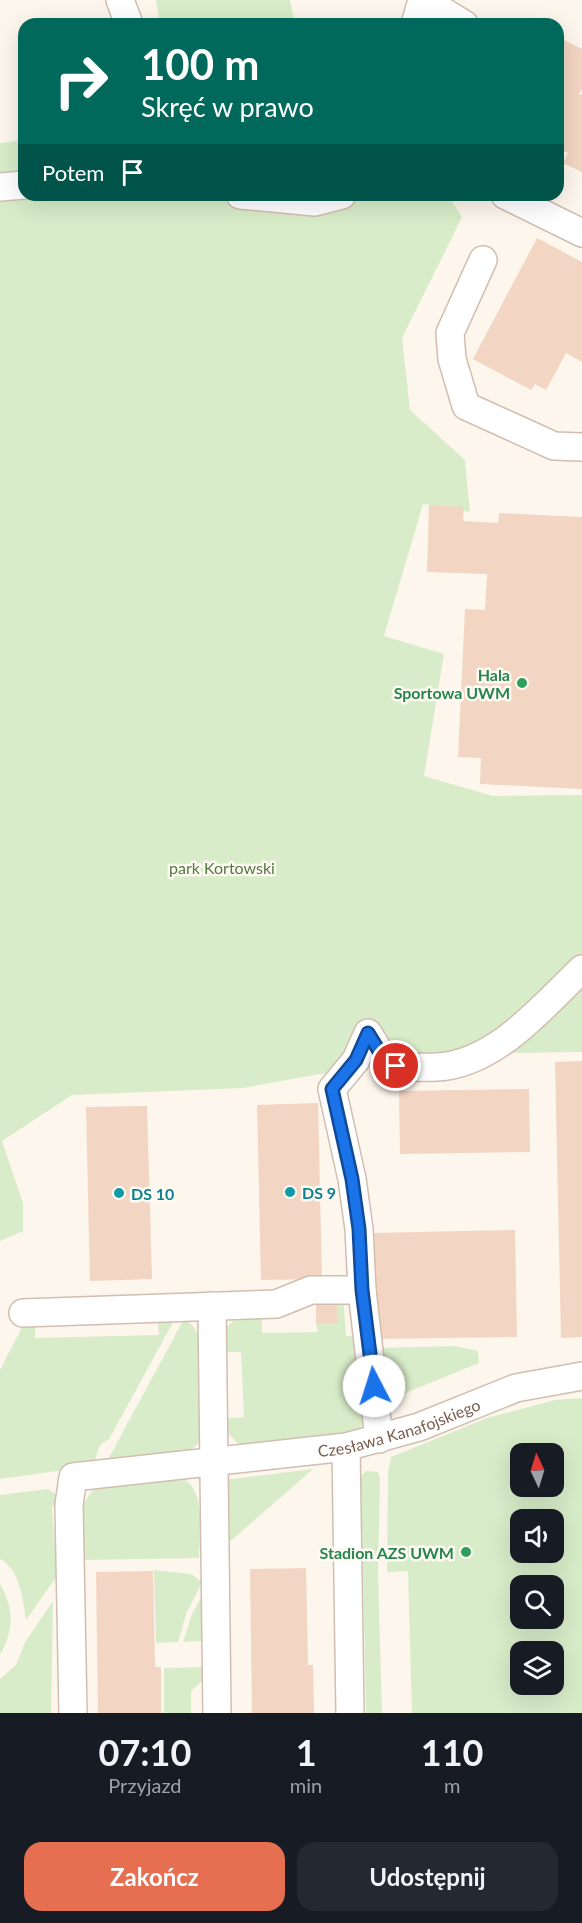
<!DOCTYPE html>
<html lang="pl">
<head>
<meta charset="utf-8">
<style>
	:root { --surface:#171b24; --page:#242831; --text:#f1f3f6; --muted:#9ea1a6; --accent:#e76f51 }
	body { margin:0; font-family:Lato,sans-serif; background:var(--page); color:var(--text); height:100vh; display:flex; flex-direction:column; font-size:22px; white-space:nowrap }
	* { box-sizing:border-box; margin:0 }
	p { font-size:20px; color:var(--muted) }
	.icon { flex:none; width:33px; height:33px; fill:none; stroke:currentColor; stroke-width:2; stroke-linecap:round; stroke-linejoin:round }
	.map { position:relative; height:1713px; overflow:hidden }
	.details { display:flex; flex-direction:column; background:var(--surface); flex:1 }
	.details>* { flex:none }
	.guide { position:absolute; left:18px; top:18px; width:546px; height:183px; border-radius:18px; box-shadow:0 6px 24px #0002; background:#00695c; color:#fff; overflow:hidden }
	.needle { width:39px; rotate:356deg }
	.tools { position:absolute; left:510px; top:1443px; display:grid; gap:12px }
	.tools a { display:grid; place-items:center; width:54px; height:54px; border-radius:12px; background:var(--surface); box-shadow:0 6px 24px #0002; font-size:30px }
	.pin { position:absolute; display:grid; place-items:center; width:51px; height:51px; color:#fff; margin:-26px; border:3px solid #fff; border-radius:50%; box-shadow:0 2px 6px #0007 }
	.me { position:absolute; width:66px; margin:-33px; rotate:355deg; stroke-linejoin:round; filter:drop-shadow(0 0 4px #0008) }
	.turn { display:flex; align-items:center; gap:21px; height:126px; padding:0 24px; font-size:27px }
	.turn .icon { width:78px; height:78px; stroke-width:2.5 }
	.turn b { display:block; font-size:42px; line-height:51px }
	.then { display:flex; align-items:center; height:57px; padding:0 24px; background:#0003; gap:12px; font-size:22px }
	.eta { display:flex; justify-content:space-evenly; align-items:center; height:102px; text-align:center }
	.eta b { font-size:36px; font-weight:700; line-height:42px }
	.cta { display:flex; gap:12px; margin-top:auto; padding:12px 24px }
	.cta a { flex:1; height:69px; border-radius:18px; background:var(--accent); color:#fff; font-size:24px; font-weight:700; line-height:69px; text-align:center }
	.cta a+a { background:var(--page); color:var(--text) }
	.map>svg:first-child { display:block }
	.green { fill:#d8ecc9; fill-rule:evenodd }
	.building { fill:#f3d5c3 }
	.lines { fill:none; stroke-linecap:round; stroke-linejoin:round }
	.minor-casing { stroke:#d1beb0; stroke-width:30 }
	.minor { stroke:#fff; stroke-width:27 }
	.route-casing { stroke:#114b97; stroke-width:15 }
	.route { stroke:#1a73e8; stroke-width:10 }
	.leisure-dot { fill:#2e9e5b; stroke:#fffaf3; stroke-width:2 }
	.culture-dot { fill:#0f9aa8; stroke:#fffaf3; stroke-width:2 }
	.labels { text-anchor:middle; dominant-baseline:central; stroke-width:5; stroke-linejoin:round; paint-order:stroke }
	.leisure-label { font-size:16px; font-weight:bold; fill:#27864d; stroke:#fffaf3; text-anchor:end }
	.park-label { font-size:16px; fill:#537a41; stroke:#fffaf3 }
	.culture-label { font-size:16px; font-weight:bold; fill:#0d838f; stroke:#fffaf3; text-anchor:start }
	.street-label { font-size:16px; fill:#7a5c4d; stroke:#fffaf3 }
</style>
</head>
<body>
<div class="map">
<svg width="582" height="1713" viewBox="0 0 582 1713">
	<rect width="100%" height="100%" fill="#fdf6ec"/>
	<path class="green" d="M 156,0 L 290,0 L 295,24 L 160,24 Z
		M 24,140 L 24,195 L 448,195 L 462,217 L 402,338 L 410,410 L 465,460 L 470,512 L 423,504 L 384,636 L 444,654 L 424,776 L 493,796 L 582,795 L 582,1052 L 430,1054 L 243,1088 L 72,1095 L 2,1141 L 23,1203 L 23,1231 L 0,1241 L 0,143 Z
		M 337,1296 L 343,1296 L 346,1336 L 363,1335 L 366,1422 L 352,1434 L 241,1447 L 226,1431 L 222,1419 L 244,1417 L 241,1352 L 221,1352 L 222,1330 L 240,1316 L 262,1315 L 262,1333 L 318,1332 L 316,1323 L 337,1323 Z
		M 36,1300 L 35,1338 L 159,1335 L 157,1317 L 176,1317 L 109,1439 L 100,1445 L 93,1466 L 0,1479 L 0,1370 Z
		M 184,1319 L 192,1325 L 200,1337 L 204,1436 C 190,1464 135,1460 106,1463 Z
		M 454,1346 L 478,1351 L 479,1363 L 381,1403 L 378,1348 Z
		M 582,1398 L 582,1713 L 412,1713 L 408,1571 L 387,1572 L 388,1473 L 391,1457 L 487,1418 L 555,1400 ZM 520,1454 L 554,1454 L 554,1486 L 520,1486 ZM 520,1520 L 554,1520 L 554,1552 L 520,1552 ZM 520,1586 L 554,1586 L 554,1618 L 520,1618 ZM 520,1652 L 554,1652 L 554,1684 L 520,1684 Z
		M 313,1469 L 226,1545 L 224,1480 Z
		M 366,1471 L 378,1472 L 380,1479 L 378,1574 L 382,1713 L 366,1713 L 361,1476 Z
		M 178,1476 C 208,1487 199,1531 199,1558 L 84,1560 L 83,1504 L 95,1487 Z
		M 48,1489 L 60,1497 L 61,1503 L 52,1506 L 57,1576 L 26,1620 C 23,1600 20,1569 0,1559 L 0,1495 Z
		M 154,1570 L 191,1574 L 202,1582 L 187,1612 L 178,1642 L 156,1643 Z
		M 0,1584 C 14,1607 14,1632 0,1654 Z
		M 202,1596 L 202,1641 L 183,1642 L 192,1614 Z
		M 53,1601 L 51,1713 L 0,1713 L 0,1679 L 16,1665 L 25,1642 Z
		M 203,1667 L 204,1679 L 191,1691 L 191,1713 L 164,1713 L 164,1668 Z"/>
	<path class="building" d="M 558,37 L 582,49 L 582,89 L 579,94 L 582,95 L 582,172 L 563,163 L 568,153 L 558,148 Z
		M 537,238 L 582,262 L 582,362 L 566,353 L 546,390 L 535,384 L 531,390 L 473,359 Z
		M 429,505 L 464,507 L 463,521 L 498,523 L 499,513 L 582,517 L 582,789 L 480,784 L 481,758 L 458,757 L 465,609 L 485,610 L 487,574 L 427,572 Z
		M 582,1061 L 582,1337 L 561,1338 L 555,1062 Z
		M 529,1089 L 530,1152 L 400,1154 L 399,1091 Z
		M 318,1103 L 322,1279 L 261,1280 L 257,1105 Z
		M 147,1106 L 152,1279 L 90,1281 L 86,1107 Z
		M 515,1230 L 517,1337 L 375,1339 L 373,1233 Z
		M 316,1296 L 337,1296 L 337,1323 L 316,1323 Z
		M 306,1568 L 308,1665 L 313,1665 L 314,1713 L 252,1713 L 250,1569 Z
		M 153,1571 L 155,1667 L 161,1667 L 161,1713 L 98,1713 L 96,1572 Z"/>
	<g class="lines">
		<g class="minor-casing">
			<g id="minor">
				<path d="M 120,0 L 129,24"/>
				<path d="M 424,0 L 464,24"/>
				<path d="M 415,24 L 422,0"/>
				<path d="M 0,187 L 24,185"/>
				<path d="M 240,195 L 315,202 L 342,195"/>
				<path d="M 505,195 L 582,233"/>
				<path d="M 483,260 L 450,333 L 452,359 L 466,406 L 554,446 L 582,447"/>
				<path d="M 212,1306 L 217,1713"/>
				<path d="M 23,1313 L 276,1304 L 311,1290 L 362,1290"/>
				<path d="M 379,1439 L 362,1290 L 359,1229 L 352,1179 L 332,1089 L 356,1060 L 368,1033 L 379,1051 L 396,1066 C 409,1067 423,1068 437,1067 C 496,1064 543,1006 582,969"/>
				<path d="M 346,1447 L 350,1713"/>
				<path id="s1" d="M 73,1713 L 69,1505 L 73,1477 L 346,1447 L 419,1427 L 516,1388 L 582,1376"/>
			</g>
		</g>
		<use href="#minor" class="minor"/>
	</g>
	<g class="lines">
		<g class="route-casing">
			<path id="route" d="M 374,1386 L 362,1290 L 359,1229 L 352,1179 L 332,1089 L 356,1060 L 368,1033 L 379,1051 L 396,1066"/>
		</g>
		<use href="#route" class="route"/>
	</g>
	<g class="leisure-dot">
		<circle cx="522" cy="683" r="6"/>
		<circle cx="466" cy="1552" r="6"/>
	</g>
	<g class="culture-dot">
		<circle cx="290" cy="1192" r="6"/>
		<circle cx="119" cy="1193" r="6"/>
	</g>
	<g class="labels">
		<g class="leisure-label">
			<text x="510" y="674">Hala<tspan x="510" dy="18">Sportowa UWM</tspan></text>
			<text x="454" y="1552">Stadion AZS UWM</text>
		</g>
		<g class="park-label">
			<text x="222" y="867">park Kortowski</text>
		</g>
		<g class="culture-label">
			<text x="302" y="1192">DS 9</text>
			<text x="131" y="1193">DS 10</text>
		</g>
		<g class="street-label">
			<text stroke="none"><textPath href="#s1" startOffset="567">Czesława Kanafojskiego</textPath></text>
		</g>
	</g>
</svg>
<div class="tools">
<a><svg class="needle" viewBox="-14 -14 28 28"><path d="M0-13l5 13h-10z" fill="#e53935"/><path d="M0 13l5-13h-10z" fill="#9ea1a6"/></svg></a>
<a><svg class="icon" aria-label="sound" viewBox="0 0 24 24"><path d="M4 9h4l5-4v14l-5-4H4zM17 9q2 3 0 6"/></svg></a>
<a><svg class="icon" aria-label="search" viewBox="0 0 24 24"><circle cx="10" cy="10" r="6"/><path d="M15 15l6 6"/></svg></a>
<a><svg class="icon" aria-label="layers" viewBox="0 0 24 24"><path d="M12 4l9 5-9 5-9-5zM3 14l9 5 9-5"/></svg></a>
</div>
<div class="pin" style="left:396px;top:1066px;background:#d93025"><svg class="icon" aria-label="arrive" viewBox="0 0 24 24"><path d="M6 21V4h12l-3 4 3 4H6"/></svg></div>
<svg class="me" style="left:374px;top:1386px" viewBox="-20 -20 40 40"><circle r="19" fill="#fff"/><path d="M0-13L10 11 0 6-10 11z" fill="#1a73e8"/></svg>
<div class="guide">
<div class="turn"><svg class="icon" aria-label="right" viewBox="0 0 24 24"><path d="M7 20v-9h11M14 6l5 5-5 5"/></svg><div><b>100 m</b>Skręć w prawo</div></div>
<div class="then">Potem<svg class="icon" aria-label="arrive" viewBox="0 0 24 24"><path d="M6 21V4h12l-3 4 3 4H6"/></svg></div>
</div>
</div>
<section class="details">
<div class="eta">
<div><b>07:10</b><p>Przyjazd</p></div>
<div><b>1</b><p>min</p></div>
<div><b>110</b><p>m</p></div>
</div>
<div class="cta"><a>Zakończ</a><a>Udostępnij</a></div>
</section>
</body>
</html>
